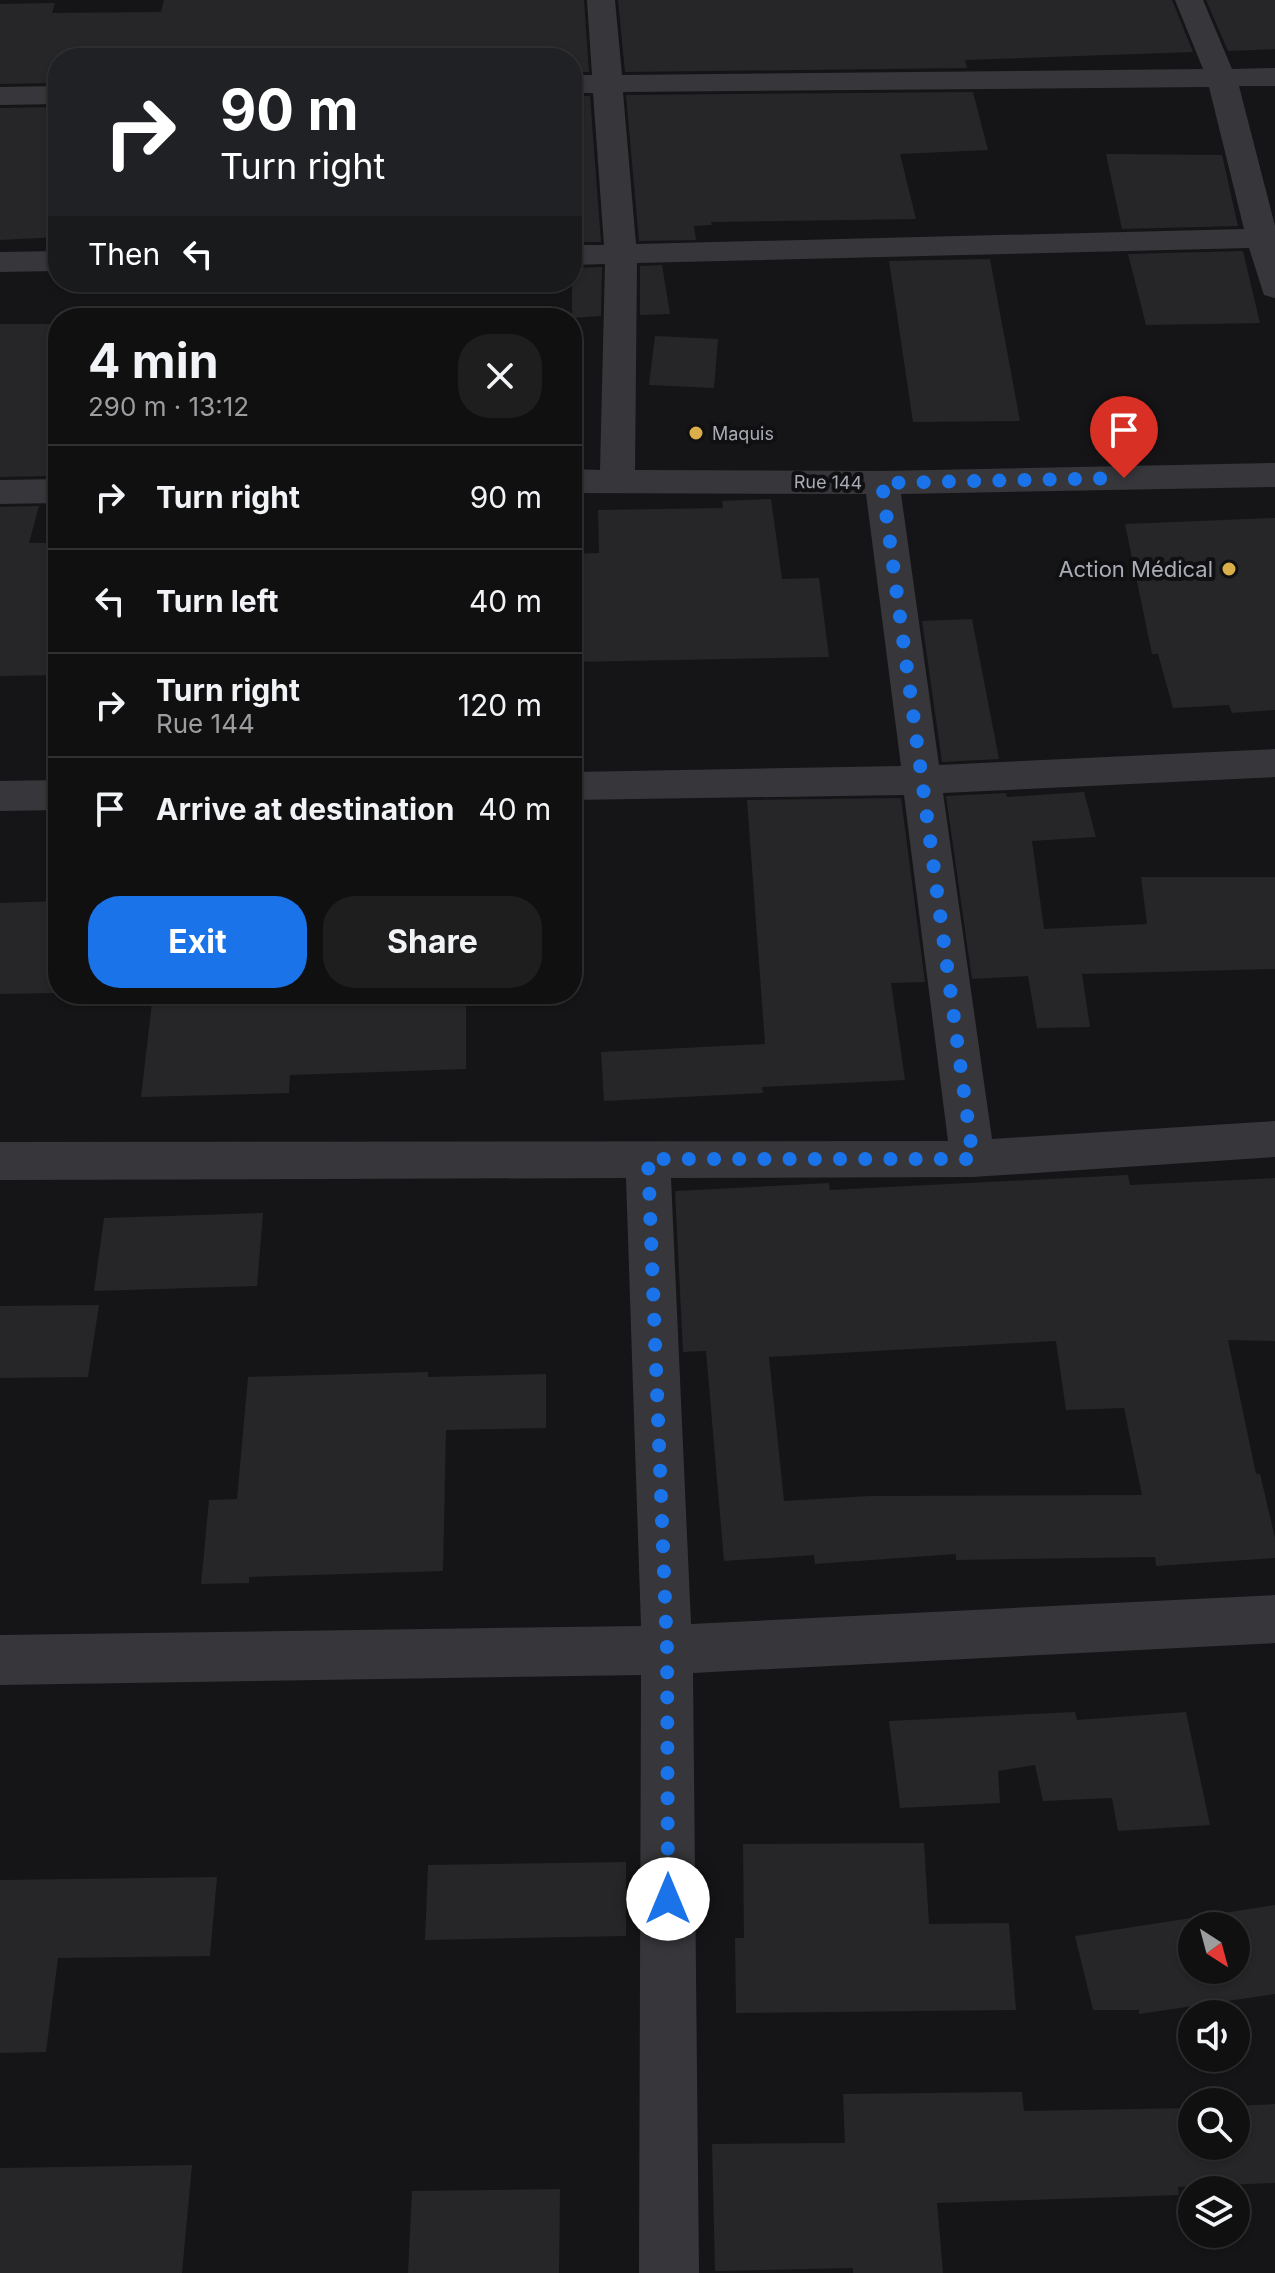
<!DOCTYPE html>
<html lang="en">
<head>
<meta charset="utf-8">
<style>
	:root { --surface:#101011; --page:#1e1e1f; --text:#f1f3f6; --muted:#9c9d9f; --line:#303031; --accent:#1a73e8 }
	body { margin:0; font-family:Inter,sans-serif; background:var(--page); color:var(--text); height:100vh; display:flex; flex-direction:column; font-size:30px; white-space:nowrap }
	* { box-sizing:border-box; margin:0 }
	p { font-size:26px; color:var(--muted) }
	.icon { flex:none; width:44px; height:44px; fill:none; stroke:currentColor; stroke-width:2; stroke-linecap:round; stroke-linejoin:round }
	.map { position:relative; flex:1; overflow:hidden }
	.details { position:absolute; left:48px; top:308px; width:534px; height:696px; display:flex; flex-direction:column; background:var(--surface); border-radius:32px; box-shadow:0 2px 6px #0004,0 0 0 2px var(--line) }
	.details>* { flex:none }
	.top-card { position:absolute; left:48px; top:48px; width:534px; height:244px; border-radius:32px; box-shadow:0 2px 6px #0004,0 0 0 2px var(--line); background:#202124; color:#fff; overflow:hidden }
	.needle { width:52px; rotate:144deg }
	.controls { position:absolute; left:1178px; top:1912px; display:grid; gap:16px }
	.controls a { display:grid; place-items:center; width:72px; height:72px; border-radius:50%; background:var(--surface); box-shadow:0 2px 6px #0004,0 0 0 2px var(--line); font-size:40px }
	.pin { position:absolute; display:grid; place-items:center; width:68px; height:68px; color:#fff; margin:-82px -34px; border-radius:50% 50% 50% 0; rotate:-45deg; box-shadow:0 0 8px #0007 }
	.pin .icon { rotate:45deg }
	.me { position:absolute; width:88px; margin:-44px; rotate:0deg; stroke-linejoin:round; filter:drop-shadow(0 0 6px #0008) }
	.turn { display:flex; align-items:center; gap:28px; height:168px; padding:0 40px; font-size:36px }
	.turn .icon { width:104px; height:104px; stroke-width:2.5 }
	.turn b { display:block; font-size:56px; line-height:68px }
	.then { display:flex; align-items:center; height:76px; padding:0 40px; background:#0003; gap:16px; font-size:30px }
	.round { display:grid; place-items:center; flex:none; width:84px; height:84px; border-radius:32px; background:var(--page) }
	.summary { display:flex; align-items:center; justify-content:space-between; height:136px; padding:0 40px }
	h1 { font-size:48px; font-weight:700; line-height:60px }
	.button { display:flex; gap:16px; margin-top:auto; padding:16px 40px }
	.button a { flex:1; height:92px; border-radius:32px; background:var(--accent); color:#fff; font-size:32px; font-weight:700; line-height:92px; text-align:center }
	.button a+a { background:var(--page); color:var(--text) }
	ul { padding:0; list-style:none }
	li { display:flex; align-items:center; gap:24px; height:104px; padding:0 40px; border-top:2px solid var(--line) }
	li div { flex:1 }
	li b { display:block; font-size:30px }
	li em { font-style:normal }
	.map>svg:first-child { display:block }
	.building { fill:#262628; fill-rule:evenodd }
	.lines { fill:none; stroke-linecap:round; stroke-linejoin:round }
	.minor { fill:#37373b; fill-rule:evenodd }
	.route { stroke:#1a73e8; stroke-width:14; stroke-dasharray:0 25.2 }
	.poi-dot { fill:#daaf4a; stroke:#101012; stroke-width:3 }
	.labels { text-anchor:middle; dominant-baseline:central; stroke-width:8; stroke-linejoin:round; paint-order:stroke }
	.far-poi-label { font-size:18px; fill:#a9acb5; stroke:#101012; text-anchor:start }
	.far-street-label { font-size:18px; fill:#a9acb5; stroke:#101012 }
	.poi-label { font-size:22px; fill:#a9acb5; stroke:#101012; text-anchor:end }
</style>
</head>
<body>
<div class="map">
<svg width="1275" height="2273" viewBox="0 0 1275 2273">
	<rect width="100%" height="100%" fill="#151517"/>
	<path class="building" d="M 164,0 L 584,0 L 589,72 L 572,72 L 572,58 L 58,58 L 58,83 L 0,84 L 0,4 L 55,3 L 52,13 L 161,12 Z
		M 618,0 L 1172,0 L 1193,52 L 965,60 L 967,68 L 625,72 Z
		M 1206,0 L 1275,0 L 1275,49 L 1228,51 Z
		M 973,92 L 988,150 L 900,154 L 916,219 L 711,222 L 712,225 L 694,226 L 696,240 L 639,241 L 626,95 Z
		M 572,96 L 590,96 L 601,242 L 572,242 Z
		M 58,107 L 58,237 L 0,240 L 0,108 Z
		M 1106,154 L 1222,155 L 1238,226 L 1122,229 Z
		M 1243,251 L 1260,323 L 1146,325 L 1128,254 Z
		M 990,259 L 1020,421 L 913,422 L 889,261 Z
		M 662,265 L 670,314 L 640,315 L 640,266 Z
		M 602,267 L 601,316 L 572,318 L 572,268 Z
		M 0,324 L 58,324 L 58,436 L 47,476 L 0,477 Z
		M 655,336 L 718,339 L 714,388 L 649,385 Z
		M 771,499 L 782,579 L 819,578 L 829,657 L 572,662 L 572,554 L 599,553 L 598,510 L 723,508 L 722,501 Z
		M 39,506 L 29,543 L 58,543 L 58,675 L 0,676 L 0,507 Z
		M 1275,518 L 1275,710 L 1232,713 L 1229,705 L 1173,708 L 1158,654 L 1152,654 L 1125,524 Z
		M 972,619 L 999,759 L 942,762 L 922,621 Z
		M 1084,792 L 1096,837 L 1032,841 L 1044,929 L 1147,924 L 1141,877 L 1275,877 L 1275,969 L 1082,974 L 1090,1027 L 1037,1028 L 1028,976 L 972,979 L 946,796 L 1006,793 L 1007,797 Z
		M 901,798 L 925,982 L 891,983 L 905,1080 L 762,1087 L 763,1093 L 604,1101 L 601,1052 L 765,1044 L 747,800 Z
		M 58,901 L 58,993 L 0,994 L 0,903 Z
		M 153,994 L 466,994 L 466,1069 L 290,1075 L 289,1093 L 141,1097 Z
		M 1128,1175 L 1130,1185 L 1275,1178 L 1275,1341 L 1228,1340 L 1256,1474 L 1260,1474 L 1275,1538 L 1275,1558 L 1156,1566 L 1155,1557 L 956,1560 L 956,1554 L 815,1564 L 814,1555 L 724,1561 L 706,1351 L 683,1352 L 675,1191 L 829,1183 L 830,1190 ZM 1056,1341 L 1066,1410 L 1124,1408 L 1142,1495 L 870,1496 L 784,1501 L 769,1357 Z
		M 263,1213 L 257,1286 L 94,1291 L 104,1218 Z
		M 99,1305 L 88,1377 L 0,1378 L 0,1306 Z
		M 428,1372 L 428,1377 L 546,1374 L 546,1428 L 446,1430 L 443,1571 L 249,1577 L 249,1583 L 201,1584 L 209,1500 L 237,1499 L 248,1377 Z
		M 1075,1712 L 1077,1720 L 1186,1712 L 1210,1825 L 1118,1831 L 1112,1798 L 1043,1801 L 1035,1765 L 998,1771 L 1000,1803 L 900,1808 L 889,1721 Z
		M 924,1843 L 929,1924 L 1009,1923 L 1016,2010 L 736,2013 L 735,1938 L 744,1938 L 743,1844 Z
		M 626,1862 L 626,1936 L 425,1940 L 428,1865 Z
		M 217,1877 L 210,1956 L 58,1958 L 46,2052 L 0,2053 L 0,1880 Z
		M 1275,1905 L 1275,1994 L 1139,2014 L 1139,2010 L 1093,2010 L 1075,1936 ZM 1192,1926 L 1236,1926 L 1236,1970 L 1192,1970 Z
		M 1022,2092 L 1024,2111 L 1192,2108 L 1192,2146 L 1236,2146 L 1236,2106 L 1275,2104 L 1275,2183 L 1178,2187 L 1179,2195 L 937,2203 L 943,2273 L 853,2273 L 853,2268 L 715,2271 L 712,2144 L 845,2143 L 843,2094 Z
		M 192,2165 L 182,2273 L 0,2273 L 0,2168 Z
		M 560,2189 L 559,2273 L 408,2273 L 412,2191 Z"/>
	<g class="lines">
		<path class="minor" d="M 587,0 L 615,0 L 622,75 L 1203,69 L 1175,0 L 1203,0 L 1232,69 L 1275,68 L 1275,86 L 1239,86 L 1275,226 L 1275,298 L 1264,295 L 1249,248 L 637,263 L 635,470 L 882,471 L 1275,463 L 1275,487 L 901,494 L 939,765 L 1275,749 L 1275,777 L 943,793 L 992,1139 L 1275,1121 L 1275,1157 L 973,1177 L 671,1178 L 691,1624 L 1275,1595 L 1275,1643 L 693,1673 L 699,2273 L 639,2273 L 641,1675 L 0,1685 L 0,1635 L 641,1626 L 626,1178 L 0,1180 L 0,1142 L 948,1141 L 904,795 L 572,800 L 572,772 L 901,766 L 866,494 L 572,493 L 572,469 L 600,470 L 605,264 L 572,265 L 572,245 L 604,245 L 593,93 L 572,93 L 572,75 L 592,75 ZM 1209,87 L 1244,229 L 636,244 L 623,92 Z
			M 58,86 L 58,104 L 0,105 L 0,87 Z
			M 58,251 L 58,271 L 0,272 L 0,252 Z
			M 58,479 L 58,503 L 0,504 L 0,480 Z
			M 58,780 L 58,810 L 0,811 L 0,781 Z"/>
	</g>
	<g class="lines">
		<path class="route" d="M 668,1899 L 667,1650 L 648,1159 L 973,1159 L 882,483 L 1124,478"/>
	</g>
	<g class="poi-dot">
		<circle cx="696" cy="433" r="8"/>
		<circle cx="1229" cy="569" r="8"/>
	</g>
	<g class="labels">
		<g class="far-poi-label">
			<text x="712" y="433">Maquis</text>
		</g>
		<g class="far-street-label">
			<text transform="translate(828 482) rotate(1)">Rue 144</text>
		</g>
		<g class="poi-label">
			<text x="1213" y="569">Action Médical</text>
		</g>
	</g>
</svg>
<div class="controls">
<a><svg class="needle" viewBox="-14 -14 28 28"><path d="M0-13l5 13h-10z" fill="#e53935"/><path d="M0 13l5-13h-10z" fill="#9c9d9f"/></svg></a>
<a><svg class="icon" aria-label="sound" viewBox="0 0 24 24"><path d="M4 9h4l5-4v14l-5-4H4zM17 9q2 3 0 6"/></svg></a>
<a><svg class="icon" aria-label="search" viewBox="0 0 24 24"><circle cx="10" cy="10" r="6"/><path d="M15 15l6 6"/></svg></a>
<a><svg class="icon" aria-label="layers" viewBox="0 0 24 24"><path d="M12 4l9 5-9 5-9-5zM3 14l9 5 9-5"/></svg></a>
</div>
<div class="pin" style="left:1124px;top:478px;background:#d93025"><svg class="icon" aria-label="arrive" viewBox="0 0 24 24"><path d="M6 21V4h12l-3 4 3 4H6"/></svg></div>
<svg class="me" style="left:668px;top:1899px" viewBox="-20 -20 40 40"><circle r="19" fill="#fff"/><path d="M0-13L10 11 0 6-10 11z" fill="#1a73e8"/></svg>
<div class="top-card">
<div class="turn"><svg class="icon" aria-label="right" viewBox="0 0 24 24"><path d="M7 20v-9h11M14 6l5 5-5 5"/></svg><div><b>90 m</b>Turn right</div></div>
<div class="then">Then<svg class="icon" aria-label="left" viewBox="0 0 24 24"><path d="M17 20v-9H6M10 6l-5 5 5 5"/></svg></div>
</div>
<section class="details">
<div class="summary"><div><h1>4 min</h1><p>290 m · 13:12</p></div><a class="round"><svg class="icon" aria-label="close" viewBox="0 0 24 24"><path d="M6 6l12 12M18 6L6 18"/></svg></a></div>
<ul>
<li><svg class="icon" aria-label="right" viewBox="0 0 24 24"><path d="M7 20v-9h11M14 6l5 5-5 5"/></svg><div><b>Turn right</b></div><em>90 m</em></li>
<li><svg class="icon" aria-label="left" viewBox="0 0 24 24"><path d="M17 20v-9H6M10 6l-5 5 5 5"/></svg><div><b>Turn left</b></div><em>40 m</em></li>
<li><svg class="icon" aria-label="right" viewBox="0 0 24 24"><path d="M7 20v-9h11M14 6l5 5-5 5"/></svg><div><b>Turn right</b><p>Rue 144</p></div><em>120 m</em></li>
<li><svg class="icon" aria-label="arrive" viewBox="0 0 24 24"><path d="M6 21V4h12l-3 4 3 4H6"/></svg><div><b>Arrive at destination</b></div><em>40 m</em></li>
</ul>
<div class="button"><a>Exit</a><a>Share</a></div>
</section>
</div>
</body>
</html>
